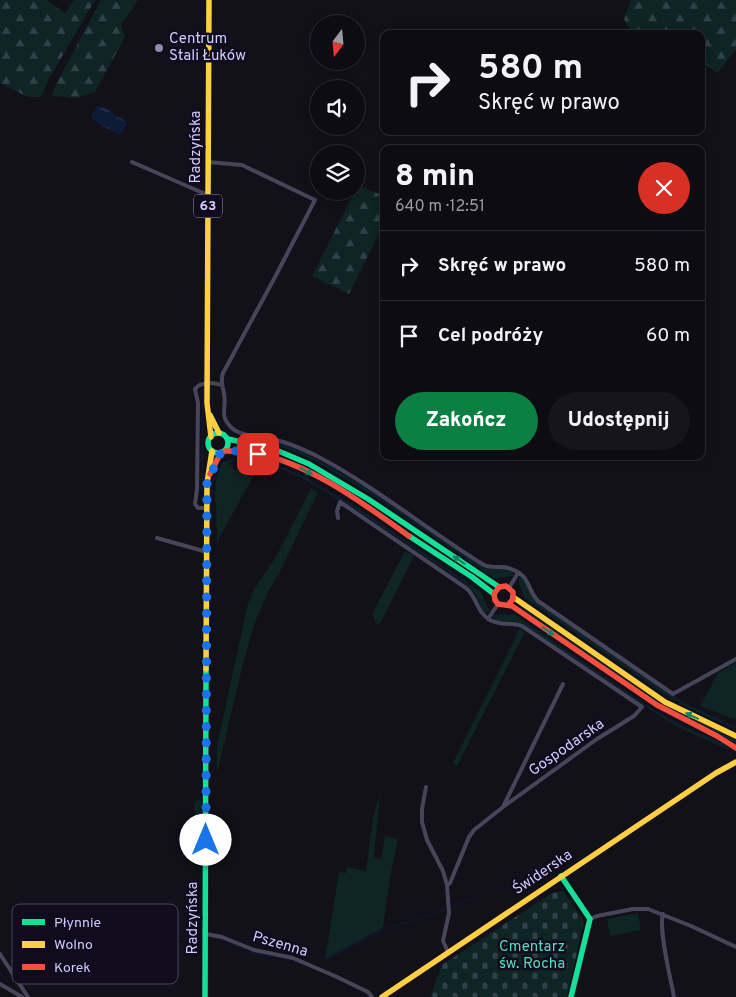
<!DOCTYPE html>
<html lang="pl">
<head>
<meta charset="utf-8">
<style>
	:root { --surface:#0e0c13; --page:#17151c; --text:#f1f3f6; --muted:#9b9ba0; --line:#2e2c33; --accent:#0b8043 }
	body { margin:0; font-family:Overpass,sans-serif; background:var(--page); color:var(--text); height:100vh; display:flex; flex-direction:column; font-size:19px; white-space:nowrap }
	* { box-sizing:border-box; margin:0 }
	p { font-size:16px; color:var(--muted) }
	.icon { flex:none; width:28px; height:28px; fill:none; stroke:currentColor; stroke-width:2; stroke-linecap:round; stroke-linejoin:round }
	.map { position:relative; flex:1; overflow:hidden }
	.details { position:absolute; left:380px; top:145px; width:325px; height:315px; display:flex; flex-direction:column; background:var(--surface); border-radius:10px; box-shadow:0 2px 12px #0003,0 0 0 1px var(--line) }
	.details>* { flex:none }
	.hud { position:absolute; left:380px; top:30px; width:325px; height:105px; border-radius:10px; box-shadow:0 2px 12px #0003,0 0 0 1px var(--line); background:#0e0c13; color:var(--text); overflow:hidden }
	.needle { width:32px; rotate:196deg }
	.controls { position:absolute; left:310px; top:15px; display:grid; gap:10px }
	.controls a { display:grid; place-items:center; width:55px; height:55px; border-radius:50%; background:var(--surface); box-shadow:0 2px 12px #0003,0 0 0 1px var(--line); font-size:25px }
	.pin { position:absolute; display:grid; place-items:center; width:42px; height:42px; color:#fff; margin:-21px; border-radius:10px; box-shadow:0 2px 8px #0006 }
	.me { position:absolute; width:55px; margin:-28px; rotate:0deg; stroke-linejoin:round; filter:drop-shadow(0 0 4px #0008) }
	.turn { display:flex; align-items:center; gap:18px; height:105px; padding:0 15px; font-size:22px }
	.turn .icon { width:65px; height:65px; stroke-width:2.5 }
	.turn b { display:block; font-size:35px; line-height:42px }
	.round { display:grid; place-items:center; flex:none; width:52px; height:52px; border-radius:26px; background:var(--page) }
	.overview { display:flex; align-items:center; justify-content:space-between; height:85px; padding:0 15px }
	h1 { font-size:30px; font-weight:800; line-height:38px }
	.action { display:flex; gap:10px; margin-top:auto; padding:10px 15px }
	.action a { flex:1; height:58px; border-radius:30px; background:var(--accent); color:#fff; font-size:20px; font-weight:800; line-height:58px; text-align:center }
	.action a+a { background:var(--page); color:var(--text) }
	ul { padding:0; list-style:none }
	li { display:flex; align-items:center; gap:15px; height:70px; padding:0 15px; border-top:1px solid var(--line) }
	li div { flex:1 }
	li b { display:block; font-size:19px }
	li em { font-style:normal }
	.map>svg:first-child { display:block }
	.green { fill:#0f2425 }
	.forest { fill:url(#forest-firs) }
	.cemetery { fill:url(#cemetery-stones) }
	.water { fill:url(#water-ripples) }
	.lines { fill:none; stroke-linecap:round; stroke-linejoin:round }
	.stream { stroke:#0d1b39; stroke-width:1 }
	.street { stroke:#47455a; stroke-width:4 }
	.fast { stroke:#16e098; stroke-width:5.5 }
	.slow { stroke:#ffcf43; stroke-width:5.5 }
	.jam { stroke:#f24e42; stroke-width:5.5 }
	.oneway { fill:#138161 }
	.route { stroke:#1a73e8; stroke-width:9; stroke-dasharray:0 16.2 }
	.poi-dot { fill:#8f89ad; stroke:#100c1d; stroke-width:2 }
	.labels { text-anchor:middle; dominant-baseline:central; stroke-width:5; stroke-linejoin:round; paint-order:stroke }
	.shield { fill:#100c1d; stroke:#9891ba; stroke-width:1 }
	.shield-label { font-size:14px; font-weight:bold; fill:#d2cafd }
	.poi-label { font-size:15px; fill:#d2cafd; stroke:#100c1d; text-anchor:start }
	.street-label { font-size:15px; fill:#d2cafd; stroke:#100c1d }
	.park-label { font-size:15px; fill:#59dabf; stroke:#100c1d }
	.key { fill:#100c1d; stroke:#4a4560; stroke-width:1 }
	.key-label { font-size:14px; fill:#d2cafd }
</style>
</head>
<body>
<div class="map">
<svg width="736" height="997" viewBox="0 0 736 997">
	<defs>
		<pattern id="forest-firs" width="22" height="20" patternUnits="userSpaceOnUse" patternTransform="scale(1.25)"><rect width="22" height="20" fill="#0f2425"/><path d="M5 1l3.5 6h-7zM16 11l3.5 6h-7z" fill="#314246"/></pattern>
		<pattern id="cemetery-stones" width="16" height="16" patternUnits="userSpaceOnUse" patternTransform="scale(1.25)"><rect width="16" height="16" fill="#0f2425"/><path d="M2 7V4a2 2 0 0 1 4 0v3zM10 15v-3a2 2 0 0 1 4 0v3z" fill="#314246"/></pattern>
		<pattern id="water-ripples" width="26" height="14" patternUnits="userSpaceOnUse" patternTransform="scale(1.25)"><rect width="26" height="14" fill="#0d1b39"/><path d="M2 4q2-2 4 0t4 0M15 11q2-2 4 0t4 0" fill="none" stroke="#2f3b57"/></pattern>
	</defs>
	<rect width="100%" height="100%" fill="#121019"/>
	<path class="green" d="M 243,435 L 280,443 L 312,456 L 365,487 L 483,566 C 493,571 503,568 512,572 L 514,576 L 494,578 L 379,499 L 317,462 L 288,449 L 242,438 Z
		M 236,457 L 236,459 L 228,464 L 233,465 L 233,470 L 243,470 L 244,467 L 249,465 L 249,472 L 252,473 L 255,466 L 266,468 L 266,470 L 258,468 L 217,542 L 216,502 L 215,502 C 215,488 215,475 223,462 L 232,460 Z
		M 239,457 L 270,463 L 303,476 L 361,510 L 481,592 L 490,612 L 484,613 L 475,594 L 467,585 L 366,516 L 306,480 L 280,468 L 238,459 Z
		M 311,488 L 318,492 L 280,572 L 267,594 L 254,625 L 244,660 L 217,773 L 217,746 L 248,603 L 255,588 L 277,555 Z
		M 405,551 L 414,556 L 381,622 L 377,625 L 372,614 Z
		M 521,578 C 530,584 530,597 540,605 L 684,703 L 735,726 L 736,729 L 699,713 L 667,696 L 524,598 L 518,579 Z
		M 521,607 L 661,702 L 726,733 L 736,740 L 736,744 L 713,730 L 665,706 L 520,608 Z
		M 514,614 L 650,708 L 684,727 L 718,741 L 731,749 L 727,749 L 682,729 L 658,715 L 525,625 L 513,621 L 497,621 L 493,617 L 493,615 Z
		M 520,628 L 525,632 L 457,766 L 453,763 Z
		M 736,662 L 736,720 L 700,706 L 718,673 Z
		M 380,793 L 374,857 L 381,859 L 385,836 L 398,839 L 390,877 L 383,928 L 325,959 L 339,872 L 346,873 L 347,867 L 366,871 L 373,818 Z
		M 198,800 L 201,801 L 202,804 L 202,832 L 198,836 L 196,835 L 194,804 Z
		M 638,913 L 641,930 L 610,936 L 607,919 Z"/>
	<path class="forest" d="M 1,0 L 47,0 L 65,13 L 74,0 L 95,0 L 49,79 L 41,97 L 28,97 L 0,83 L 0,2 Z
		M 101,0 L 138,0 L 121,25 L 125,37 L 95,92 L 77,98 L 52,96 L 54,88 Z
		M 631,0 L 736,0 L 736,50 L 717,73 L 704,63 L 701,51 L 701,34 L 635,34 L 630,30 L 624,19 Z
		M 358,185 L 384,196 L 384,223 L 349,294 L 312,276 L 355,191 L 356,191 Z"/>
	<path class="cemetery" d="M 563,891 L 584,921 L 567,997 L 430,997 L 442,965 L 552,893 Z"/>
	<path class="water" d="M 97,106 L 104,107 L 125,121 L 127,124 L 120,135 L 99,124 L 91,117 Z"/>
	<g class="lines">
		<path class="stream" d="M 212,371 L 212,380
			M 203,380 L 203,373
			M 212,388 C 212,411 215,422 234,437
			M 247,437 L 280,444 L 310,456 L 360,485 L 484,569
			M 239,458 L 278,466 L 304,477 L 361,512 L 472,587
			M 219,462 L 221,459 L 233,454
			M 202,505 L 203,388
			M 211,523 L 212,484 L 218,465
			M 202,531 L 202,512
			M 533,603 L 673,698 L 736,728
			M 524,622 L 657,713 L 729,749
			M 724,760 L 731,752
			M 499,891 L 508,887
			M 452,907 L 476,897
			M 212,937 L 228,942 L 244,951
			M 141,945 L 197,936
			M 84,951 L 137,945
			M 247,952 L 273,957
			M 277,957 L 286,958
			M 326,959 L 388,928 L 445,910
			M 295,961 L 302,964"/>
		<path class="street" d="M 132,162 L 203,193 L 208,194
			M 208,162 L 242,165 L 315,200 L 274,279 L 223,373 C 220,382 223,386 224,394 C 227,409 218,416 233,429 C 243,437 267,438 280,441 C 292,444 304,450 315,455 C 375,486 427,530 484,565 C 493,569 502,565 511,569 C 531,576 527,590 538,601 L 673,694 L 736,659
			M 207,508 L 198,508 L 195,504 L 197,489 L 198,403 L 195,389 C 200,382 213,382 221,385
			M 338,518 L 337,511 L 340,502 L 466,588 C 477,597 477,613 490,620 C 500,626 512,622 522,626 L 642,707 L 634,716 L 597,739 L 503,807 L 474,830 L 469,837 L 450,883 L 447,885
			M 157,538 L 207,552
			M 509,588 L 518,573
			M 488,619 L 498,604
			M 426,787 L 422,809 L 422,822 L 427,840 L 443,871 L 447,885 L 449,913 L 443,941 L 448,952
			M 504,805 L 563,684
			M 663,914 C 658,928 671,980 674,997
			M 590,919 L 597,916 L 633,909 L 648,909 L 691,926 L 736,947
			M 206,934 L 222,937 L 254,950 L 293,958 L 337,977 L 368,992 L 372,997
			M 0,954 L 28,997
			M 0,984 L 22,997"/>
		<path class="fast" d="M208 443a10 10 0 1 1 20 0a10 10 0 1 1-20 0Z
			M 228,439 L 276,450 L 309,464 L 368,499 L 499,587
			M 409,536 L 472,577 L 494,594
			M 561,876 L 590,919 L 571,997
			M 205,997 L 206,669"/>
		<path class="slow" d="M 209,0 L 207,403 L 211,437
			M 210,415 L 219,433
			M 513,597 L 665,702 L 736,736
			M 206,669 L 207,483 L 212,451
			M 382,997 L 716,773 L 736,762"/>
		<path class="jam" d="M 225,451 C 234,451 243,451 252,452 C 311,464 361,502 409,536
			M 210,474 L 220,454
			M 508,605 L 513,599 L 513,592 L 506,586 L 499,587 L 494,594 L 495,600 L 498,604 L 512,606 L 657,705 L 717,736 L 736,748"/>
	</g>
	<defs><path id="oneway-solid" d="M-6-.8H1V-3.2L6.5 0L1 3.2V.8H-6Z" transform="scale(1.25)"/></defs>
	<g class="oneway">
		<use href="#oneway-solid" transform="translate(306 471) rotate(28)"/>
		<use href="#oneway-solid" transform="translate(459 560) rotate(-146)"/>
		<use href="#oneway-solid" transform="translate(548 631) rotate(34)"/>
		<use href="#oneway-solid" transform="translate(692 716) rotate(-155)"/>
	</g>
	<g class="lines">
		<path class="route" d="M 206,840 L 207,483 L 220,454 C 233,449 244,451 258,454"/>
	</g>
	<circle class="poi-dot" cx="159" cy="48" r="5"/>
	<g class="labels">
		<rect class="shield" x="194" y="194.5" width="28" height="23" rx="4"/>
		<g class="shield-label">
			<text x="208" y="206">63</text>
		</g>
		<g class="poi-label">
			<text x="169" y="39">Centrum<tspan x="169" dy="17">Stali Łuków</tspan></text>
		</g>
		<g class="street-label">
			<text transform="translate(196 147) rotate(-90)">Radzyńska</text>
			<text transform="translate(567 748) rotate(-35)">Gospodarska</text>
			<text transform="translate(543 873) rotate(-34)">Świderska</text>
			<text transform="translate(193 918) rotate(-90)">Radzyńska</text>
			<text transform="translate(280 945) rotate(16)">Pszenna</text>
		</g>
		<g class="park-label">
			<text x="532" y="947">Cmentarz<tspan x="532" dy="17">św. Rocha</tspan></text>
		</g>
	</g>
	<rect x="12" y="904" width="166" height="80" rx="8" class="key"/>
	<rect x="22" y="919" width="23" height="6" fill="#16e098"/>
	<rect x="22" y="941" width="23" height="7" fill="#ffcf43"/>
	<rect x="22" y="964" width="23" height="6" fill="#f24e42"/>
	<g class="key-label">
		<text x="54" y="927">Płynnie</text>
		<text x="54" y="949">Wolno</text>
		<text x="54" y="972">Korek</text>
	</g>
</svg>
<div class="controls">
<a><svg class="needle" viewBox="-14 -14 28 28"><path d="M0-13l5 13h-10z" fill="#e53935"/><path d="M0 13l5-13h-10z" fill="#9b9ba0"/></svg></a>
<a><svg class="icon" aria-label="sound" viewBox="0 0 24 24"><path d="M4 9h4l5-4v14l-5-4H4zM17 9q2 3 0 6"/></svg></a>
<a><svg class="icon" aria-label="layers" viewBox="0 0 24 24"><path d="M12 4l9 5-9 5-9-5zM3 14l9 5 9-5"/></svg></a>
</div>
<div class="pin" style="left:258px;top:454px;background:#d93025"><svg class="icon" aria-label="arrive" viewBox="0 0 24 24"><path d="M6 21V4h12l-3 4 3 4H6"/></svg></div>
<svg class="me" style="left:206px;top:840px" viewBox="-20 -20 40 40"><circle r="19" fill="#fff"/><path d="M0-13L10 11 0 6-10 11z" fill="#1a73e8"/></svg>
<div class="hud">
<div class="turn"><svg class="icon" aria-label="right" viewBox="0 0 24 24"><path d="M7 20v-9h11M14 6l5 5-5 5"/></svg><div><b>580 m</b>Skręć w prawo</div></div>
</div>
<section class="details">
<div class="overview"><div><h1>8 min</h1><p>640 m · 12:51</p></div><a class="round" style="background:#d93025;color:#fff"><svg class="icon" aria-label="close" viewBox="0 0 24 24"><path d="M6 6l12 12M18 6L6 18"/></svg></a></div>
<ul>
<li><svg class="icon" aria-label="right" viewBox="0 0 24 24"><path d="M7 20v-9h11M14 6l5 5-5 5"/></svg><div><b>Skręć w prawo</b></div><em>580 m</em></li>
<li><svg class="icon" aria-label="arrive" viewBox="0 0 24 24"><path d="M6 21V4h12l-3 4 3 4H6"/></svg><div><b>Cel podróży</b></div><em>60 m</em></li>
</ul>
<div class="action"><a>Zakończ</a><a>Udostępnij</a></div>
</section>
</div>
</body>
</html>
